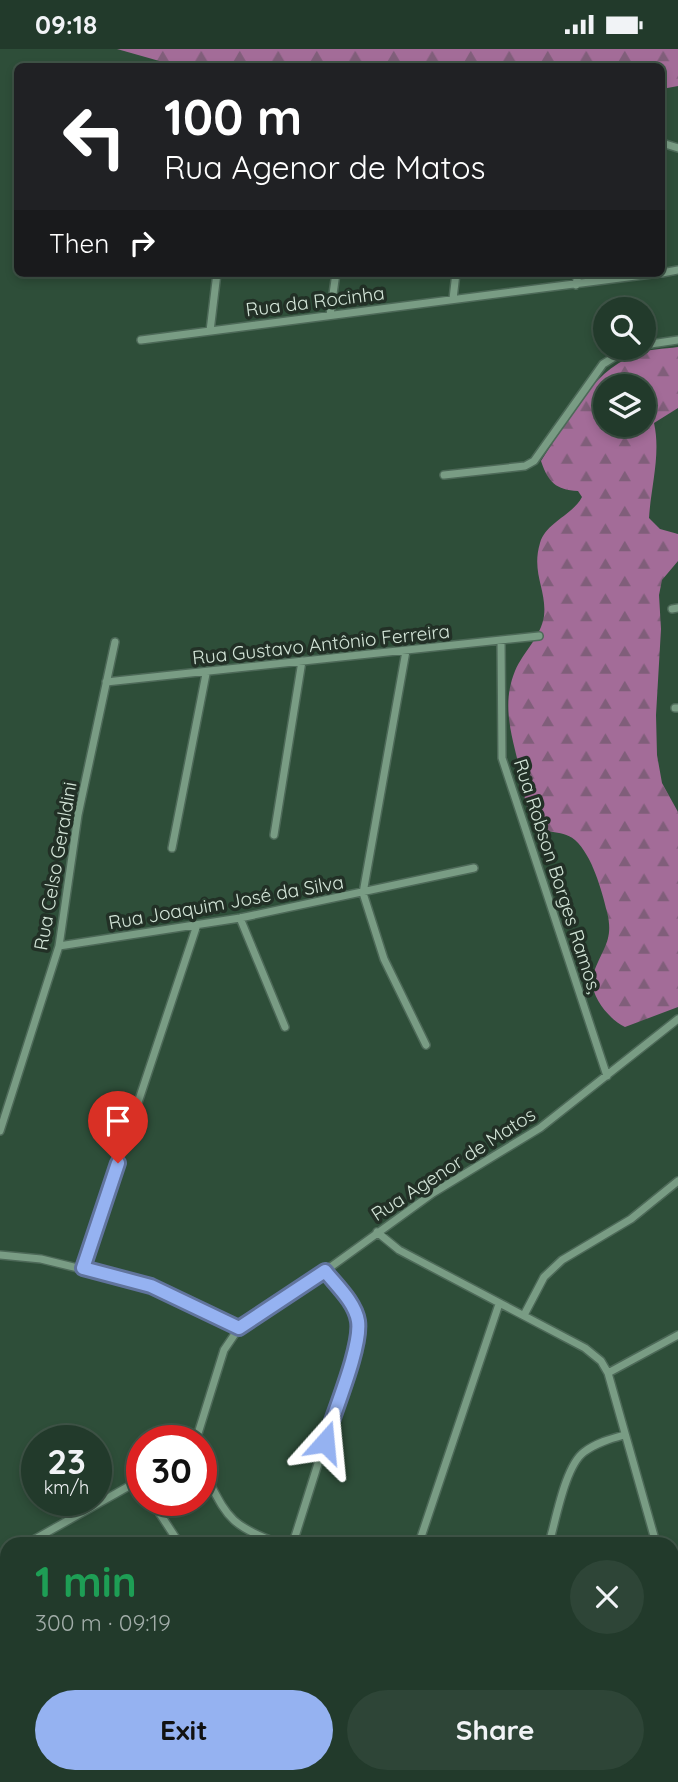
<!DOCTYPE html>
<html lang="en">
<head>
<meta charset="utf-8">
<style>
	:root { --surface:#223a2b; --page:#2e4537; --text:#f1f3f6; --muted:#a2ada9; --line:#3f5447; --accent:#95b2f1 }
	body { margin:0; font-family:Quicksand,sans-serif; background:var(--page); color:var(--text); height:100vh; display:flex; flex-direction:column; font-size:26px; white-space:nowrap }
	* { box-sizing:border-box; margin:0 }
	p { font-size:23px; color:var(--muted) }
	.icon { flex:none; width:38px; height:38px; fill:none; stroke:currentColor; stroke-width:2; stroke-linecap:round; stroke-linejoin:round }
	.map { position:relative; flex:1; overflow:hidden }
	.panel { position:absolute; left:0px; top:1488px; width:679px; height:247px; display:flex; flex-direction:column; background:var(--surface); border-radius:21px 21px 0 0; box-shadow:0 4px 10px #0003,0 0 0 2px var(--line) }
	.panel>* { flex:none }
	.hud { position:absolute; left:14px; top:14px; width:651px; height:214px; border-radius:10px; box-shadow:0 4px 10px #0003,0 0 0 2px var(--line); background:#202124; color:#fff; overflow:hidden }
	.fabs { position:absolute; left:593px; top:248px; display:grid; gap:14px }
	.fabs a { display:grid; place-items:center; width:63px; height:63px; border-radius:50%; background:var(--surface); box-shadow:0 4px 10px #0003,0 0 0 2px var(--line); font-size:35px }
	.speed { position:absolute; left:21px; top:1376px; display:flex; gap:14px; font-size:35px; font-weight:700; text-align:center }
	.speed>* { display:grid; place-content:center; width:91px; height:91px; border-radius:50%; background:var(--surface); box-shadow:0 4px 10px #0003,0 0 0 2px var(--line); line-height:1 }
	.speed small { font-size:18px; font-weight:400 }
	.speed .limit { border:10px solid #d22; background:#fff; color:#111 }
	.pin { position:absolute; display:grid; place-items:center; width:60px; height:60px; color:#fff; margin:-72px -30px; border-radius:50% 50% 50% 0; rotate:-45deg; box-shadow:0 0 7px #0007 }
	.pin .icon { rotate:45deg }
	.me { position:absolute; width:77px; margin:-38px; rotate:18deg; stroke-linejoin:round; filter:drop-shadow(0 0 5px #0008) }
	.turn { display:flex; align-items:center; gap:24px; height:147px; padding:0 35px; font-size:32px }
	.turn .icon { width:91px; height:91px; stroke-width:2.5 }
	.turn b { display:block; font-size:49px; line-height:60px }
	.then { display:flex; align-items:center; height:66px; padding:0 35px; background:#0003; gap:14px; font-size:26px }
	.round { display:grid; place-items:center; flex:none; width:74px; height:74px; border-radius:37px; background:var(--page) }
	.overview { display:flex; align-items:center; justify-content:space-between; height:119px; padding:0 35px }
	h1 { font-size:42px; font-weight:800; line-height:52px; color:#1e9e55 }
	.primary-button { display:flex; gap:14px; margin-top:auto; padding:14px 35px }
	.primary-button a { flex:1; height:80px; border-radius:42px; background:var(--accent); color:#111; font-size:28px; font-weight:800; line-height:80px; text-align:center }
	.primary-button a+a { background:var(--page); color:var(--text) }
	.status { display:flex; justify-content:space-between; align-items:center; height:49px; padding:0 35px; background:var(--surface); direction:ltr }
	.status svg { height:19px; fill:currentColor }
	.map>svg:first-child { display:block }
	.forest { fill:url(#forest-firs); fill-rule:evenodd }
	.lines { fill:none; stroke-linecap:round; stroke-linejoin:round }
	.service-casing { stroke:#4d6958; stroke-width:9 }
	.minor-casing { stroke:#4d6958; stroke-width:10 }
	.service { stroke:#799c84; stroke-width:5 }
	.minor { stroke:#799c84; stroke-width:7 }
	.route-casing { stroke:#61749d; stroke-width:18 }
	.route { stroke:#95b2f1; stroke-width:12 }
	.labels { text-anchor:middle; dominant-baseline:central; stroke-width:7; stroke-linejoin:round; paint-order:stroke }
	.street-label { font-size:19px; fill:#d4e6d9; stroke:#223026 }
</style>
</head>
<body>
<div class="status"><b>09:18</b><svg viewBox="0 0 49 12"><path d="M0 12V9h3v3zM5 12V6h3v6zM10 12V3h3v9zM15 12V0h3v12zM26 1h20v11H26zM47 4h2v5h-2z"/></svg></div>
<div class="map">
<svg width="678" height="1733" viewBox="0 0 678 1733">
	<defs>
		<pattern id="forest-firs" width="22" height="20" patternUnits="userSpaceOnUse" patternTransform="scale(1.75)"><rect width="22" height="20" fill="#a36c98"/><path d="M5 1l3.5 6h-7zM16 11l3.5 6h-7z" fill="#805e7a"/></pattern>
	</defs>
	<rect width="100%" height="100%" fill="#2e4e39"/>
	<path class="forest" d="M 117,0 L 678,0 L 678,37 L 662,40 L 662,18 L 196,18 L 170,15 Z
		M 678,298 L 678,359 L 654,374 C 661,405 651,437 649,469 L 660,480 L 678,485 L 678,512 L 662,531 L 659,546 L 661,580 L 656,666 L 657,706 L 662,734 L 678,763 L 678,958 L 625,978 C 608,970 586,943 594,923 C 603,898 614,891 607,863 C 602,842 592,806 575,791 C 560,778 543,790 531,767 C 523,753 524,736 520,721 C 512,687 501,656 515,622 C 523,603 541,588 544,567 C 547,541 531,524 540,494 C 546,473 572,467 582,448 L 578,442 C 556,441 548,433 541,412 C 567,373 589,325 634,306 C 647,300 664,300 678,298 ZM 606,338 L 644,338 L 644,376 L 606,376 Z"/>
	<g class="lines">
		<g class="service-casing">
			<path id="service" d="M 0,1593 L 7,1598
				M 0,1685 L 7,1679"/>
		</g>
		<g class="minor-casing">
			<path id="minor" d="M 662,94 L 678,99
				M 662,224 L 678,221
				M 576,236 L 578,224
				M 453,250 L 456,224
				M 330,266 L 336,224
				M 210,282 L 217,224
				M 141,291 L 659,224
				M 644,296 L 678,291
				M 444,426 L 525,417 L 534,412 L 603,315 L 629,299
				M 672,560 L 678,559
				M 501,591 L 502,709 L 607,1027
				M 406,602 L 363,844 L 384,910 L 426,996
				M 106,633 L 539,587
				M 675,659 L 678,659
				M 274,786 L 302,612
				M 172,799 L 206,625
				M 240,869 L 285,978
				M 59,897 L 240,869 L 474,819
				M 0,1082 L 59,897 L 78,766 L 115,593
				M 377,1183 L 399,1201 L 585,1299 L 601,1312 L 608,1324 L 656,1494
				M 0,1206 L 41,1210 L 151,1237 L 239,1279
				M 83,1219 L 197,876
				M 524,1266 L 544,1228 L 562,1211 L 631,1170 L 678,1132
				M 608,1324 L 678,1286
				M 196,1391 L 224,1301 L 239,1279 L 325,1222 L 433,1144 L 540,1079 L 678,970
				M 201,1418 C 227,1465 225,1475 278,1494
				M 151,1451 L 179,1494
				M 28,1494 L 131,1436 L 142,1438
				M 293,1494 L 357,1291 C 358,1261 344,1245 325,1222
				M 419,1494 L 499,1255
				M 549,1494 C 556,1471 565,1417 584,1403 C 596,1394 610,1390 624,1386
				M 0,1511 L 7,1507
				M 672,1666 L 678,1668
				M 469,1733 L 470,1727"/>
		</g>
		<use href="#service" class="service"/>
		<use href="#minor" class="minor"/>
	</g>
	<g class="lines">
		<g class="route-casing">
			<path id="route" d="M 118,1114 L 83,1219 L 151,1237 L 239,1279 L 325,1222 C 336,1236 355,1253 358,1272 C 362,1298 333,1365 325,1393"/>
		</g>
		<use href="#route" class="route"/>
	</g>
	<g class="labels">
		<g class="street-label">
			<text transform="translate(315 252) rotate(-7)">Rua da Rocinha</text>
			<text transform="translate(321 595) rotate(-6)">Rua Gustavo Antônio Ferreira</text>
			<text transform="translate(55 817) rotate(-80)">Rua Celso Geraldini</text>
			<text transform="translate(558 827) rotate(72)">Rua Robson Borges Ramos,</text>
			<text transform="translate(226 853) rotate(-10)">Rua Joaquim José da Silva</text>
			<text transform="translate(453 1115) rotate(-33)">Rua Agenor de Matos</text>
		</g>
	</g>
</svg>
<div class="fabs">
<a><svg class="icon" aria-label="search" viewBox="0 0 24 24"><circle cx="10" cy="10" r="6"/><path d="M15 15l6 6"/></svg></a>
<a><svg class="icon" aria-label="layers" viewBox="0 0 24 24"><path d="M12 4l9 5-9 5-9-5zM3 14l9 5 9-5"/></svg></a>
</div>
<div class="speed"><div>23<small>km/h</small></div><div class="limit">30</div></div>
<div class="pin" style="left:118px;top:1114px;background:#d93025"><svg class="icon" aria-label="arrive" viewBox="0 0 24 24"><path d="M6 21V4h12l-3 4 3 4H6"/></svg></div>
<svg class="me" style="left:325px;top:1393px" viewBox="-20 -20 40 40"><path d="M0-17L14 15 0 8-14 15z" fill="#95b2f1" stroke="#fff" stroke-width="4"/></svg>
<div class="hud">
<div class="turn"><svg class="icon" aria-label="left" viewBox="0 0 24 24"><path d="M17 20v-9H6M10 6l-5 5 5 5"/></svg><div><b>100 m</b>Rua Agenor de Matos</div></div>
<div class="then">Then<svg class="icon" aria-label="right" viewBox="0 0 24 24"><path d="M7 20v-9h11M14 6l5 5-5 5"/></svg></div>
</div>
<section class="panel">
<div class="overview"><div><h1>1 min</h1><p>300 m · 09:19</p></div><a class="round"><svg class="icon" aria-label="close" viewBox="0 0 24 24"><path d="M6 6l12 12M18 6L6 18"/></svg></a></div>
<div class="primary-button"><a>Exit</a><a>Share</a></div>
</section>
</div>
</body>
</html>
